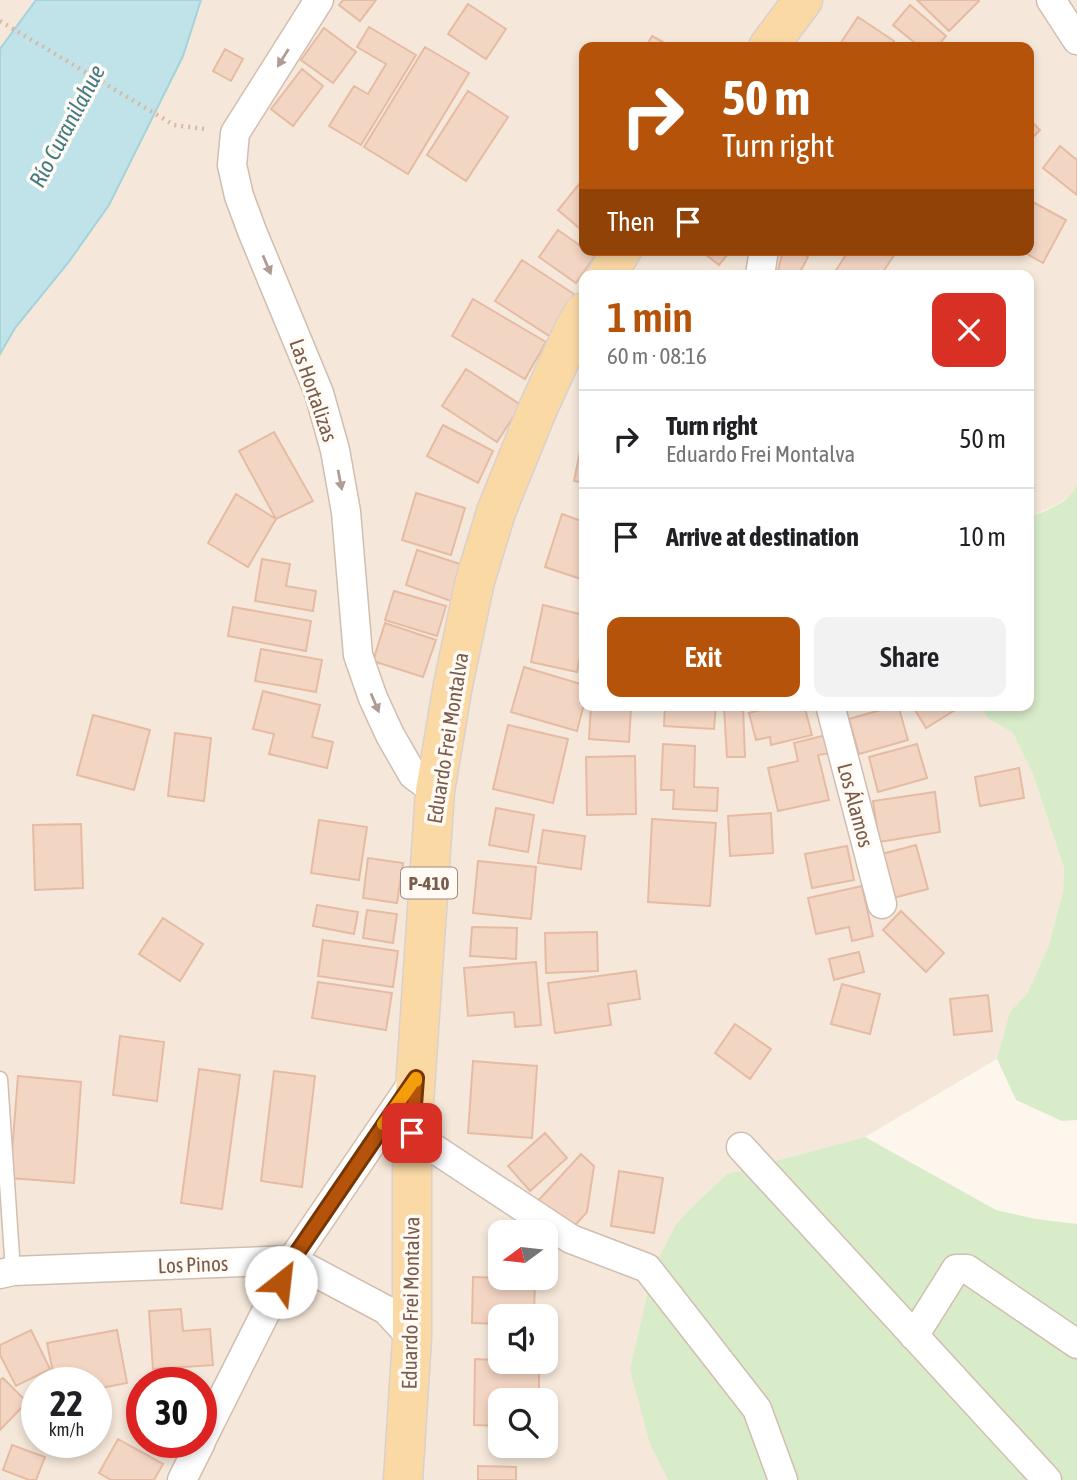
<!DOCTYPE html>
<html lang="en">
<head>
<meta charset="utf-8">
<style>
	:root { --surface:#fff; --page:#f2f2f2; --text:#202124; --muted:#757577; --line:#e0e0e0; --accent:#b45309 }
	body { margin:0; font-family:"Asap Condensed",sans-serif; background:var(--page); color:var(--text); height:100vh; display:flex; flex-direction:column; font-size:26px; white-space:nowrap }
	* { box-sizing:border-box; margin:0 }
	p { font-size:23px; color:var(--muted) }
	.icon { flex:none; width:38px; height:38px; fill:none; stroke:currentColor; stroke-width:2; stroke-linecap:round; stroke-linejoin:round }
	.map { position:relative; flex:1; overflow:hidden }
	.side { position:absolute; left:579px; top:270px; width:455px; height:441px; display:flex; flex-direction:column; background:var(--surface); border-radius:14px; box-shadow:0 4px 10px #0003 }
	.side>* { flex:none }
	.hud { position:absolute; left:579px; top:42px; width:455px; height:214px; border-radius:14px; box-shadow:0 4px 10px #0003; background:#b45309; color:#fff; overflow:hidden }
	.needle { width:46px; rotate:255deg }
	.tools { position:absolute; left:488px; top:1220px; display:grid; gap:14px }
	.tools a { display:grid; place-items:center; width:70px; height:70px; border-radius:14px; background:var(--surface); box-shadow:0 4px 10px #0003; font-size:35px }
	.speed { position:absolute; left:21px; top:1367px; display:flex; gap:14px; font-size:35px; font-weight:700; text-align:center }
	.speed>* { display:grid; place-content:center; width:91px; height:91px; border-radius:50%; background:var(--surface); box-shadow:0 4px 10px #0003; line-height:1 }
	.speed small { font-size:18px; font-weight:400 }
	.speed .limit { border:10px solid #d22; background:#fff; color:#111 }
	.pin { position:absolute; display:grid; place-items:center; width:60px; height:60px; color:#fff; margin:-30px; border-radius:14px; box-shadow:0 4px 10px #0006 }
	.me { position:absolute; width:77px; margin:-38px; rotate:29deg; stroke-linejoin:round; filter:drop-shadow(0 0 5px #0008) }
	.turn { display:flex; align-items:center; gap:24px; height:147px; padding:0 28px; font-size:32px }
	.turn .icon { width:91px; height:91px; stroke-width:2.5 }
	.turn b { display:block; font-size:49px; line-height:60px }
	.then { display:flex; align-items:center; height:66px; padding:0 28px; background:#0003; gap:14px; font-size:26px }
	.round { display:grid; place-items:center; flex:none; width:74px; height:74px; border-radius:14px; background:var(--page) }
	.summary { display:flex; align-items:center; justify-content:space-between; height:119px; padding:0 28px }
	h1 { font-size:42px; font-weight:600; line-height:52px; color:var(--accent) }
	.cta { display:flex; gap:14px; margin-top:auto; padding:14px 28px }
	.cta a { flex:1; height:80px; border-radius:14px; background:var(--accent); color:#fff; font-size:28px; font-weight:600; line-height:80px; text-align:center }
	.cta a+a { background:var(--page); color:var(--text) }
	ul { padding:0; list-style:none }
	li { display:flex; align-items:center; gap:21px; height:98px; padding:0 28px; border-top:2px solid var(--line) }
	li div { flex:1 }
	li b { display:block; font-size:26px }
	li em { font-style:normal }
	.map>svg:first-child { display:block }
	.residential { fill:#f5e8da; fill-rule:evenodd }
	.green { fill:#d8ecc9 }
	.water { fill:#bfe3e8; stroke:#a5d3da; stroke-width:2 }
	.building { fill:#f3d5c3; stroke:#e6bba3; stroke-width:2 }
	.lines { fill:none; stroke-linecap:round; stroke-linejoin:round }
	.lane-casing { stroke:#d1beb0; stroke-width:17 }
	.street-casing { stroke:#d1beb0; stroke-width:31 }
	.primary-casing { stroke:#dad1cd; stroke-width:41 }
	.path { stroke:#d9b8a5; stroke-width:4.5; stroke-dasharray:2 5; stroke-linecap:butt }
	.lane { stroke:#fff; stroke-width:14 }
	.street { stroke:#fff; stroke-width:28 }
	.primary { stroke:#fbd9a5; stroke-width:38 }
	.oneway { fill:#af9d94 }
	.route-casing { stroke:#753606; stroke-width:18 }
	.route { stroke:#b45309; stroke-width:12 }
	.slow { stroke:#f59e0b; stroke-width:12 }
	.labels { text-anchor:middle; dominant-baseline:central; stroke-width:7; stroke-linejoin:round; paint-order:stroke }
	.shield { fill:#fffaf3; stroke:#a28b7f; stroke-width:2 }
	.shield-label { font-size:19px; font-weight:bold; fill:#7a5c4d }
	.street-label { font-size:21px; fill:#7a5c4d; stroke:#fffaf3 }
	.water-label { font-size:23px; font-style:italic; fill:#437c86; stroke:#fffaf3 }
</style>
</head>
<body>
<div class="map">
<svg width="1077" height="1480" viewBox="0 0 1077 1480">
	<rect width="100%" height="100%" fill="#fdf6ec"/>
	<path class="residential" d="M 0,0 L 1077,0 L 1077,484 L 1074,493 L 1056,505 L 1029,517 L 1029,275 L 584,275 L 584,705 L 981,705 L 986,717 L 1013,733 L 1033,774 L 1064,866 L 1063,891 L 1049,945 L 1027,994 L 1010,1013 L 997,1059 L 865,1137 L 727,1174 L 693,1206 L 676,1224 L 653,1269 L 650,1444 L 668,1480 L 0,1480 ZM 584,47 L 1029,47 L 1029,250 L 584,250 ZM 500,1232 L 546,1232 L 546,1278 L 500,1278 ZM 500,1316 L 546,1316 L 546,1362 L 500,1362 ZM 37,1382 L 96,1382 L 96,1442 L 37,1442 ZM 142,1382 L 201,1382 L 201,1442 L 142,1442 ZM 500,1400 L 546,1400 L 546,1446 L 500,1446 Z"/>
	<path class="green" d="M 1077,484 L 1077,1120 L 1062,1121 L 1016,1100 L 997,1059 L 1010,1012 L 1027,994 L 1049,945 L 1063,891 L 1064,867 L 1033,774 L 1013,733 L 986,717 L 981,705 L 1029,705 L 1029,517 C 1046,511 1071,502 1077,484 Z
		M 865,1137 L 996,1210 L 1036,1219 L 1077,1224 L 1077,1480 L 668,1480 L 650,1444 L 630,1370 L 653,1269 L 676,1224 L 693,1206 L 727,1174 Z"/>
	<path class="water" d="M 36,0 L 201,0 L 183,56 L 109,205 L 68,263 L 15,328 L 0,354 L 0,49 Z"/>
	<path class="building" d="M 343,0 L 376,0 L 360,21 L 339,5 Z
		M 917,0 L 978,0 L 979,1 L 949,31 Z
		M 468,4 L 506,29 L 486,59 L 448,34 Z
		M 910,5 L 946,36 L 937,47 L 920,47 L 893,25 Z
		M 858,17 L 894,41 L 890,47 L 838,47 Z
		M 369,27 L 416,55 L 361,145 L 329,126 L 354,86 L 368,94 L 386,64 L 357,47 Z
		M 324,28 L 356,52 L 333,83 L 301,60 Z
		M 652,36 L 672,47 L 646,47 Z
		M 425,47 L 469,73 L 408,174 L 364,147 Z
		M 225,49 L 243,59 L 231,81 L 213,71 Z
		M 302,69 L 323,86 L 293,126 L 271,109 Z
		M 468,91 L 508,117 L 466,181 L 427,155 Z
		M 1029,119 L 1040,130 L 1029,141 Z
		M 1060,146 L 1077,160 L 1077,195 L 1043,168 Z
		M 584,178 L 584,232 L 558,210 Z
		M 1029,200 L 1066,220 L 1043,263 L 1020,250 L 1029,250 Z
		M 558,230 L 595,256 L 576,283 L 539,257 Z
		M 700,250 L 731,250 L 719,265 Z
		M 783,250 L 796,250 L 808,257 L 800,272 L 805,275 L 777,275 Z
		M 849,250 L 887,250 L 894,255 L 881,275 L 833,275 Z
		M 522,260 L 577,296 L 551,337 L 495,301 Z
		M 473,299 L 546,342 L 525,379 L 452,336 Z
		M 466,369 L 521,405 L 497,442 L 442,406 Z
		M 443,425 L 493,451 L 478,483 L 427,456 Z
		M 274,432 L 313,501 L 276,519 L 239,451 Z
		M 582,442 L 584,443 L 584,483 L 574,481 Z
		M 416,493 L 465,508 L 451,555 L 402,540 Z
		M 236,494 L 276,519 L 248,567 L 208,543 Z
		M 562,514 L 584,522 L 584,580 L 545,567 Z
		M 417,550 L 463,565 L 451,601 L 406,585 Z
		M 262,559 L 290,564 L 286,586 L 316,591 L 313,611 L 255,601 Z
		M 394,591 L 446,606 L 437,636 L 385,620 Z
		M 543,605 L 584,615 L 584,636 L 577,672 L 531,662 Z
		M 233,607 L 311,621 L 306,651 L 228,636 Z
		M 385,623 L 436,640 L 423,677 L 373,661 Z
		M 261,649 L 322,660 L 316,692 L 255,681 Z
		M 524,667 L 584,685 L 584,704 L 577,731 L 511,712 Z
		M 263,691 L 320,705 L 312,737 L 333,742 L 327,768 L 269,754 L 274,734 L 253,729 Z
		M 591,705 L 631,708 L 629,742 L 589,739 Z
		M 665,705 L 716,705 L 714,729 L 664,726 Z
		M 778,705 L 804,705 L 812,735 L 771,745 L 770,737 L 756,740 L 749,713 Z
		M 898,705 L 908,740 L 859,754 L 849,719 Z
		M 912,705 L 959,705 L 960,707 L 926,728 Z
		M 743,707 L 745,757 L 727,757 L 724,708 Z
		M 93,715 L 150,730 L 134,790 L 77,775 Z
		M 508,725 L 568,739 L 553,803 L 493,789 Z
		M 175,733 L 211,738 L 204,801 L 168,796 Z
		M 826,735 L 830,753 L 818,755 L 829,800 L 778,811 L 768,768 L 798,761 L 794,743 Z
		M 663,744 L 695,746 L 694,787 L 718,788 L 717,811 L 673,809 L 674,790 L 661,790 Z
		M 917,744 L 927,778 L 878,792 L 869,757 Z
		M 635,756 L 636,814 L 587,815 L 586,757 Z
		M 1019,768 L 1024,798 L 980,806 L 975,777 Z
		M 935,792 L 940,832 L 879,842 L 873,801 Z
		M 496,808 L 534,815 L 528,852 L 489,845 Z
		M 771,813 L 773,853 L 730,856 L 728,816 Z
		M 652,819 L 716,823 L 710,906 L 648,902 Z
		M 319,820 L 367,827 L 359,880 L 311,873 Z
		M 81,824 L 83,888 L 35,890 L 33,825 Z
		M 543,830 L 585,836 L 581,869 L 538,863 Z
		M 916,845 L 928,889 L 893,898 L 882,854 Z
		M 847,846 L 854,880 L 812,888 L 805,854 Z
		M 368,858 L 403,863 L 397,903 L 363,898 Z
		M 478,861 L 536,867 L 531,919 L 473,913 Z
		M 862,886 L 873,936 L 852,941 L 849,927 L 816,934 L 808,898 Z
		M 317,905 L 358,912 L 354,934 L 313,926 Z
		M 367,910 L 397,914 L 393,943 L 363,938 Z
		M 901,911 L 944,953 L 926,972 L 883,930 Z
		M 163,918 L 203,944 L 180,981 L 139,954 Z
		M 472,927 L 517,928 L 516,959 L 470,956 Z
		M 597,932 L 598,971 L 546,973 L 545,933 Z
		M 323,940 L 398,951 L 393,987 L 318,976 Z
		M 859,952 L 864,972 L 834,980 L 829,959 Z
		M 536,962 L 541,1025 L 515,1027 L 514,1012 L 468,1016 L 464,968 Z
		M 636,971 L 640,999 L 608,1004 L 611,1025 L 555,1033 L 548,983 Z
		M 318,982 L 392,993 L 386,1030 L 312,1018 Z
		M 842,984 L 880,994 L 870,1034 L 831,1024 Z
		M 988,995 L 992,1031 L 954,1035 L 950,999 Z
		M 735,1024 L 771,1049 L 750,1079 L 715,1053 Z
		M 120,1036 L 164,1042 L 157,1101 L 113,1095 Z
		M 473,1061 L 537,1066 L 532,1138 L 468,1133 Z
		M 199,1069 L 240,1075 L 222,1209 L 181,1203 Z
		M 274,1071 L 315,1076 L 302,1187 L 261,1181 Z
		M 18,1076 L 81,1082 L 74,1183 L 10,1178 Z
		M 545,1133 L 567,1158 L 530,1191 L 508,1166 Z
		M 581,1154 L 594,1166 L 587,1212 L 568,1233 L 536,1203 Z
		M 619,1171 L 663,1178 L 654,1233 L 611,1226 Z
		M 473,1277 L 535,1279 L 534,1316 L 500,1316 L 500,1324 L 472,1323 Z
		M 181,1309 L 183,1331 L 210,1329 L 213,1365 L 153,1369 L 149,1311 Z
		M 31,1330 L 50,1369 L 16,1386 L 0,1355 L 0,1345 Z
		M 117,1330 L 127,1383 L 96,1389 L 96,1382 L 55,1382 L 47,1343 Z
		M 475,1359 L 539,1362 L 539,1400 L 500,1400 L 500,1426 L 474,1425 Z
		M 3,1378 L 27,1402 L 0,1430 L 0,1380 Z
		M 140,1393 L 142,1394 L 142,1427 L 129,1422 Z
		M 118,1439 L 163,1464 L 154,1480 L 111,1480 L 99,1473 Z
		M 12,1445 L 45,1457 L 36,1480 L 29,1480 L 3,1470 Z
		M 478,1466 L 516,1467 L 516,1480 L 478,1480 Z"/>
	<g class="lines">
		<g class="lane-casing">
			<path id="lane" d="M 0,1079 L 13,1271"/>
		</g>
		<g class="street-casing">
			<path id="street" d="M 319,0 L 235,133 L 232,165 L 239,196 L 252,231 L 319,393 L 335,450 L 346,512 L 358,655 L 373,698 L 390,735 L 413,775 L 435,791
				M 1051,0 L 1077,40
				M 760,275 L 764,250
				M 830,705 L 882,904
				M 412,1134 L 571,1239 L 647,1268 L 757,1409 L 783,1480
				M 741,1147 L 1047,1480
				M 292,1260 L 386,1310 L 412,1338
				M 0,1274 L 13,1271 L 292,1260
				M 914,1336 L 956,1269 L 967,1269 L 1077,1344
				M 201,1441 L 292,1260 L 416,1078
				M 182,1480 L 201,1442"/>
		</g>
		<g class="primary-casing">
			<path id="primary" d="M 768,47 L 803,0
				M 607,275 L 622,250
				M 403,1480 L 412,1338 L 412,1134 L 435,791 L 453,685 L 475,581 L 496,512 L 536,413 L 574,329 L 584,312"/>
		</g>
		<path class="path" d="M 0,21 L 174,125 L 205,129"/>
		<use href="#lane" class="lane"/>
		<use href="#street" class="street"/>
		<use href="#primary" class="primary"/>
	</g>
	<defs><path id="oneway-solid" d="M-6-.8H1V-3.2L6.5 0L1 3.2V.8H-6Z" transform="scale(1.75)"/></defs>
	<g class="oneway">
		<use href="#oneway-solid" transform="translate(283 58) rotate(122)"/>
		<use href="#oneway-solid" transform="translate(267 265) rotate(67)"/>
		<use href="#oneway-solid" transform="translate(340 480) rotate(79)"/>
		<use href="#oneway-solid" transform="translate(375 703) rotate(67)"/>
	</g>
	<g class="lines">
		<g class="route-casing">
			<path id="route" d="M 281,1282 L 292,1260 L 416,1078 L 412,1133"/>
		</g>
		<use href="#route" class="route"/>
		<path class="slow" d="M 383,1124 L 416,1078 L 416,1081"/>
	</g>
	<g class="labels">
		<rect class="shield" x="401" y="867.5" width="56" height="31" rx="5"/>
		<g class="shield-label">
			<text x="429" y="883">P-410</text>
		</g>
		<g class="street-label">
			<text transform="translate(314 390) rotate(71)">Las Hortalizas</text>
			<text transform="translate(447 738) rotate(-81)">Eduardo Frei Montalva</text>
			<text transform="translate(856 805) rotate(75)">Los Álamos</text>
			<text transform="translate(193 1264) rotate(-2)">Los Pinos</text>
			<text transform="translate(410 1303) rotate(-89)">Eduardo Frei Montalva</text>
		</g>
		<g class="water-label">
			<text transform="translate(67 126) rotate(-62)">Río Curanilahue</text>
		</g>
	</g>
</svg>
<div class="tools">
<a><svg class="needle" viewBox="-14 -14 28 28"><path d="M0-13l5 13h-10z" fill="#e53935"/><path d="M0 13l5-13h-10z" fill="#757577"/></svg></a>
<a><svg class="icon" aria-label="sound" viewBox="0 0 24 24"><path d="M4 9h4l5-4v14l-5-4H4zM17 9q2 3 0 6"/></svg></a>
<a><svg class="icon" aria-label="search" viewBox="0 0 24 24"><circle cx="10" cy="10" r="6"/><path d="M15 15l6 6"/></svg></a>
</div>
<div class="speed"><div>22<small>km/h</small></div><div class="limit">30</div></div>
<div class="pin" style="left:412px;top:1133px;background:#d93025"><svg class="icon" aria-label="arrive" viewBox="0 0 24 24"><path d="M6 21V4h12l-3 4 3 4H6"/></svg></div>
<svg class="me" style="left:281px;top:1282px" viewBox="-20 -20 40 40"><circle r="19" fill="#fff"/><path d="M0-13L10 11 0 6-10 11z" fill="#b45309"/></svg>
<div class="hud">
<div class="turn"><svg class="icon" aria-label="right" viewBox="0 0 24 24"><path d="M7 20v-9h11M14 6l5 5-5 5"/></svg><div><b>50 m</b>Turn right</div></div>
<div class="then">Then<svg class="icon" aria-label="arrive" viewBox="0 0 24 24"><path d="M6 21V4h12l-3 4 3 4H6"/></svg></div>
</div>
<section class="side">
<div class="summary"><div><h1>1 min</h1><p>60 m · 08:16</p></div><a class="round" style="background:#d93025;color:#fff"><svg class="icon" aria-label="close" viewBox="0 0 24 24"><path d="M6 6l12 12M18 6L6 18"/></svg></a></div>
<ul>
<li><svg class="icon" aria-label="right" viewBox="0 0 24 24"><path d="M7 20v-9h11M14 6l5 5-5 5"/></svg><div><b>Turn right</b><p>Eduardo Frei Montalva</p></div><em>50 m</em></li>
<li><svg class="icon" aria-label="arrive" viewBox="0 0 24 24"><path d="M6 21V4h12l-3 4 3 4H6"/></svg><div><b>Arrive at destination</b></div><em>10 m</em></li>
</ul>
<div class="cta"><a>Exit</a><a>Share</a></div>
</section>
</div>
</body>
</html>
